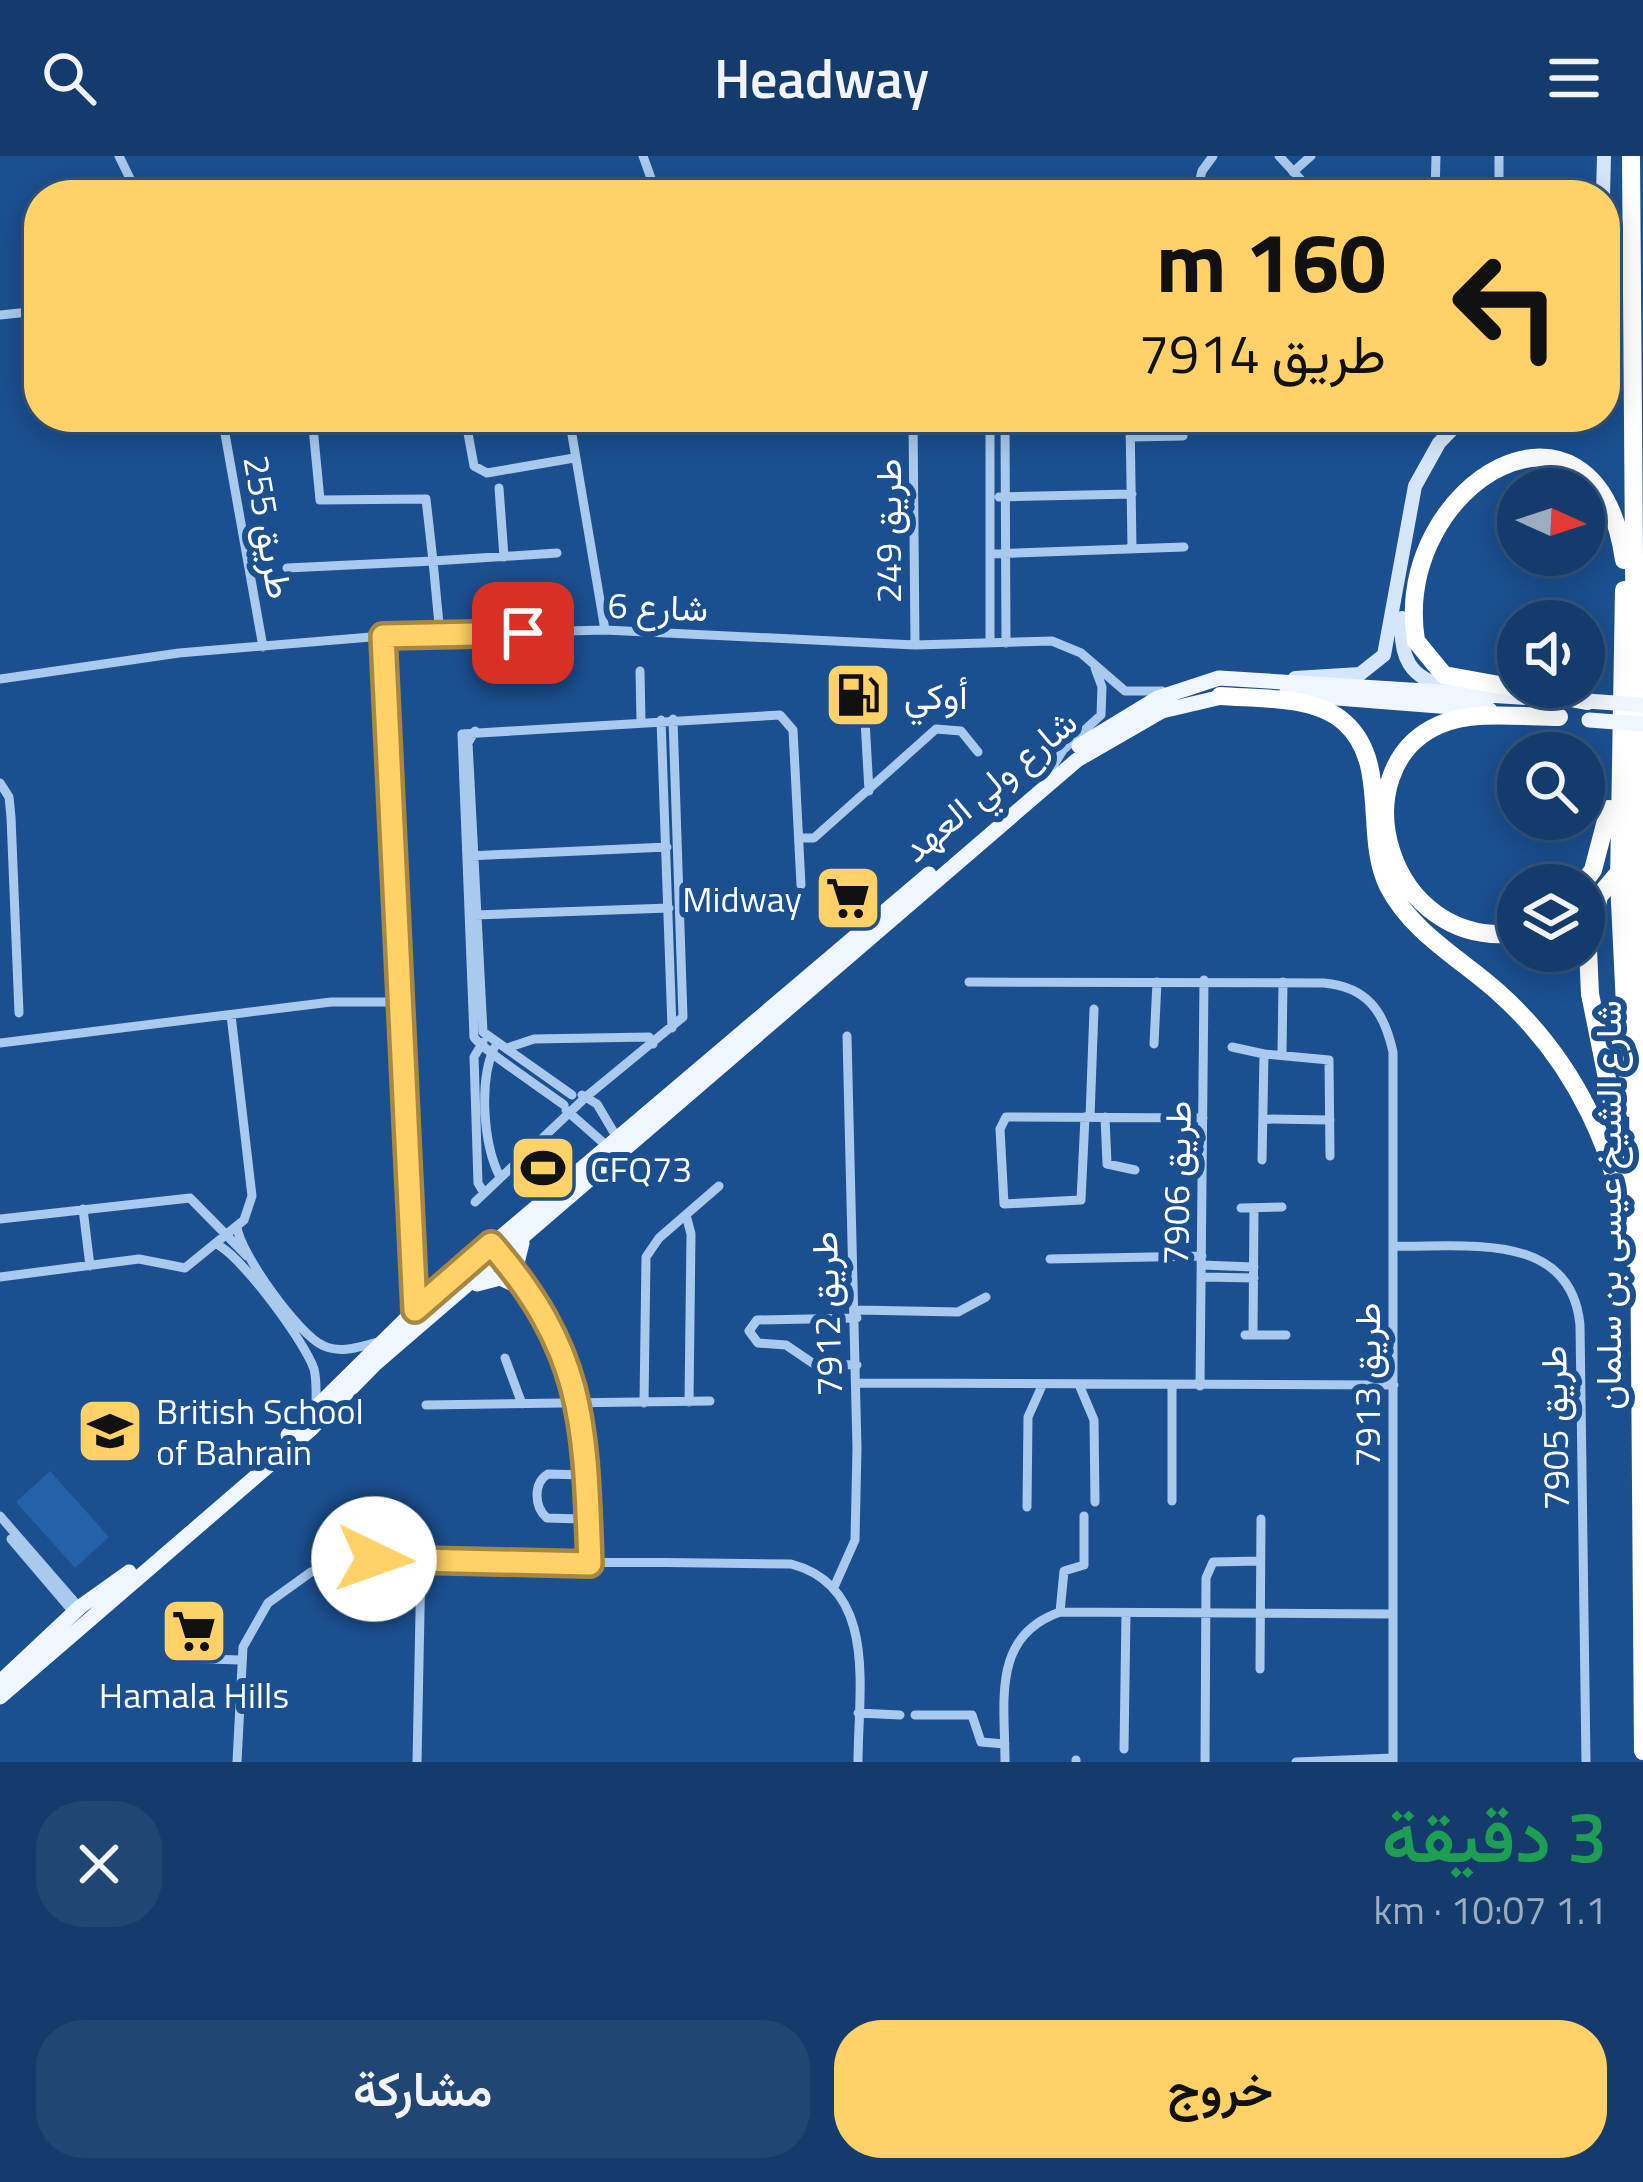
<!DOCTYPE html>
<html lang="ar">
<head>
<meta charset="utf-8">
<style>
	:root { --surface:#143b6b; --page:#214673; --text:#f1f3f6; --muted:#9dadc1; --line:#33557e; --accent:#ffd166 }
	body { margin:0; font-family:"Titillium Web",Vazirmatn,sans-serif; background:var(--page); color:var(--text); direction:rtl; height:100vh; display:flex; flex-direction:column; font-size:45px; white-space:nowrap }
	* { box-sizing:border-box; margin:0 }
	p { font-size:39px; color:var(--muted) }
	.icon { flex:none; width:66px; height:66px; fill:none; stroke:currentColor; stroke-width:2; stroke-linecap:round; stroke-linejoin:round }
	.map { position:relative; height:1606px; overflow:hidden; direction:ltr }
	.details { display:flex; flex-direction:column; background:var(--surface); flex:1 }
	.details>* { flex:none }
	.hud { position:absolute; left:24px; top:24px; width:1596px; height:252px; border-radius:48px; box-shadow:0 6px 30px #0003,0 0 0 3px var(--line); direction:rtl; background:#ffd166; color:#111; overflow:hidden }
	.needle { width:78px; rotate:93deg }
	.tools { position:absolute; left:1497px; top:312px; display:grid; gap:24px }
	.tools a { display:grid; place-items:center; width:108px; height:108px; border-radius:50%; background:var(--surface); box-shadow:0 6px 30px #0003,0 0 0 3px var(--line); font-size:60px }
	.pin { position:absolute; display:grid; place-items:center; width:102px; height:102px; color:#fff; margin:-51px; border-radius:24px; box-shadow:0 6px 18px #0006 }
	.me { position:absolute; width:132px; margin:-66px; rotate:93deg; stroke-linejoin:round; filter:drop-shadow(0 0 9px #0008) }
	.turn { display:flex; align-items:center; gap:42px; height:252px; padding:0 36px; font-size:54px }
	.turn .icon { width:156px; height:156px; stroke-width:2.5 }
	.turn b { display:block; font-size:84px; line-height:102px }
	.round { display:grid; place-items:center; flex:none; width:126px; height:126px; border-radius:48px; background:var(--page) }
	.summary { display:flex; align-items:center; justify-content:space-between; height:204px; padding:0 36px }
	h1 { font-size:72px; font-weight:600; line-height:90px; color:#1e9e55 }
	.action { display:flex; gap:24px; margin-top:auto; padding:24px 36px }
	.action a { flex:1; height:138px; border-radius:48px; background:var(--accent); color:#111; font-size:48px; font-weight:600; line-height:138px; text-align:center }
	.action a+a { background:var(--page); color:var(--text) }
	header { display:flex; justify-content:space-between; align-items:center; height:156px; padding:0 36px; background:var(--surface); font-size:54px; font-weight:600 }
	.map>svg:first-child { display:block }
	.green { fill:#2461a8 }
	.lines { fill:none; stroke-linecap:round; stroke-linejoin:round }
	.street { stroke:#a9c9ee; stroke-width:9 }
	.secondary { stroke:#d6e6fa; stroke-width:14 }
	.primary { stroke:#f0f6ff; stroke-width:15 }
	.highway { stroke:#fff; stroke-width:18 }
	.primary-bridge { stroke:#f0f6ff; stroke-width:15 }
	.highway-bridge { stroke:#fff; stroke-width:18 }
	.route-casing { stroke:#a68842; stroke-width:30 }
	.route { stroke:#ffd166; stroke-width:21 }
	.labels { text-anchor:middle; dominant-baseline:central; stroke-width:12; stroke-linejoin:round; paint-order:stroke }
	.street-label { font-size:36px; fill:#fff; stroke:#1b4f8f }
	.poi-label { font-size:36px; fill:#fff; stroke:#1b4f8f; text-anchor:start }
</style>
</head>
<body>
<header><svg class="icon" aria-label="menu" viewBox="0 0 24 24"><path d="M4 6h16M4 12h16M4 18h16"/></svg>Headway<svg class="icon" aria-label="search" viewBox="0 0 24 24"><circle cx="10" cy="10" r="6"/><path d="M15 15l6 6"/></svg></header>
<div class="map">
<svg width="1643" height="1606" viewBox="0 0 1643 1606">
	<rect width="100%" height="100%" fill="#1b4f8f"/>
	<path class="green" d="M 50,1315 L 109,1381 L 75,1412 L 16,1346 Z"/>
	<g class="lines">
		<path class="street" d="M 119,0 L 138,39
			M 643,0 L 657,39
			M 1279,0 L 1315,39
			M 1293,16 L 1311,0
			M 1196,39 L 1202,15 L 1213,0
			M 1435,39 L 1436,0
			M 1499,39 L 1499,0
			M 0,159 L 39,155
			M 222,261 L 263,491
			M 292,261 L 315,261
			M 465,261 L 474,310 L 487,317 L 574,302
			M 569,261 L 605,474
			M 913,261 L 915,489
			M 990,261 L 990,487
			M 1005,261 L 1006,487
			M 1130,261 L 1132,392
			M 1130,281 L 1183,280
			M 499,332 L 504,401
			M 999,341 L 1132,338
			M 991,398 L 1184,391
			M 287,412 L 433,405 L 426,343 L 320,344 L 312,261
			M 440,479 L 433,405 L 557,397
			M 383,480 L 415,1152
			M 640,515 L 641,565
			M 0,523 L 179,497 L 383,480 L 605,474 L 915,489 L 1052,485 L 1081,497 L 1125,535 L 1162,535
			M 661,564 L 672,872
			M 865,564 L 869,635
			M 475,575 L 468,587 L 483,876 L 572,939
			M 1052,612 L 1063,594 L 1101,559 L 1102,531 L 1095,512
			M 0,627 L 9,641 L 11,661 L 19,857
			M 799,682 L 814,682 L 936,573 L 961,575 L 978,596
			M 468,700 L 667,691
			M 476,759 L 669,752
			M 969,826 L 1324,827 C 1367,831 1384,855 1393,896 L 1393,1606
			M 483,886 L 474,901 L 478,1027 L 484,1037
			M 0,887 L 331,846 L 398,846
			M 1154,888 L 1157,826
			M 510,891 L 534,883 L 649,881 L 653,888
			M 1232,891 L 1264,898 L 1262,1004
			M 494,892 C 479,925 483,988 500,1021
			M 1264,898 L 1329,904 L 1330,1000
			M 1282,898 L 1283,826
			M 582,939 L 597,948 L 616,980
			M 564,949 C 547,936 480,892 474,881 L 462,578 L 780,559 L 793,574 L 801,729
			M 566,954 L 607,990
			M 1085,961 L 1081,1044 L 1004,1048 L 1000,973 L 1006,961 L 1203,962
			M 1090,961 L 1094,853
			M 1105,961 L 1107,1008 L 1135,1014
			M 1263,963 L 1330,964
			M 475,1046 L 587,940 L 683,861 L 673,563
			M 1241,1052 L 1282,1051
			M 83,1053 L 90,1110
			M 686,1059 L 691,1078 L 689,1246
			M 0,1063 L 190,1042 L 247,1100
			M 237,1071 C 240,1097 299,1180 324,1190 C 342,1198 361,1190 379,1186
			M 216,1088 C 241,1099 305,1186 314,1213 C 317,1225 316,1238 316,1251
			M 1393,1090 C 1463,1092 1571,1073 1580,1169 L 1586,1606
			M 491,1103 L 540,1155
			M 1050,1103 L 1202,1100
			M 1202,1109 L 1254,1111
			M 0,1121 L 139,1103 L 185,1112 L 244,1064 L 252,1040 L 231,859
			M 1202,1121 L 1254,1122
			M 525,1128 C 592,1214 583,1306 579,1408
			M 857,1154 L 958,1156 L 986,1141
			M 1245,1179 L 1286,1179
			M 1253,1179 L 1254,1052
			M 505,1202 L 522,1248
			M 857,1209 L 814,1208 L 786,1189 L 758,1187 L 749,1175 L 757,1164 L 857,1162
			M 857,1227 L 1394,1229
			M 1200,1230 L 1204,824
			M 1080,1231 L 1094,1264 L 1095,1346
			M 1172,1231 L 1172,1345
			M 644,1247 L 646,1101 L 659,1082 L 719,1030
			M 426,1249 L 710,1245
			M 586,1344 L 590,1408
			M 1027,1351 L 1028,1261 L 1041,1232
			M 0,1360 L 79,1451
			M 581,1363 L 547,1362 C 534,1351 533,1327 548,1318 L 585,1319
			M 11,1383 L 74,1457
			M 835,1429 L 855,1384 L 857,1292 L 847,880
			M 1060,1456 L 1064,1415 L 1084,1409 L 1084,1360
			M 174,1502 L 240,1504
			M 1260,1513 L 1261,1363
			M 858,1557 L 900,1559
			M 915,1559 L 972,1559 L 981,1586 L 1005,1588
			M 1124,1593 L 1126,1457
			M 1076,1604 L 1076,1606
			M 237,1606 L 243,1491 L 268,1447 L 311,1416 L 373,1403 L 791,1408 C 879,1431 858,1535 858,1606
			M 417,1606 L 421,1406
			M 1005,1606 C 1005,1546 991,1480 1060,1456 L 1393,1458
			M 1205,1606 L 1206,1422 L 1213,1406 L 1260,1405
			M 1296,1606 L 1393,1602"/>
		<path class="secondary" d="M 1603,39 L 1604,0
			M 1402,462 C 1399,500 1409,524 1450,531
			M 1295,522 L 1360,518 L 1384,499 L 1415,330 L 1439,287 L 1464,261"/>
		<path class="primary" d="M 1286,538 L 1490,554
			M 1079,590 L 1158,542 L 1219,522 L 1536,542
			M 522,1087 L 517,1107 L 526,1129
			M 477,1128 L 500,1122 L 513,1128
			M 288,1279 L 415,1154 L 929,718
			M 0,1526 L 80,1451 L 129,1416
			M 0,1541 L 311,1273 L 376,1207 L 1077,604 L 1162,555 L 1226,540"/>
		<path class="highway" d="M 1631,0 L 1643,1595
			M 1624,434 L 1619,726 L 1630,952
			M 1220,540 C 1258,543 1313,539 1344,566 C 1390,606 1363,679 1388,730 C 1413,778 1460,802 1499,837 C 1575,905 1621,1001 1630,1102
			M 1587,545 L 1444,519 L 1416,485 C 1391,326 1596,208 1624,404
			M 1582,729 L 1593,714 L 1609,653
			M 1518,777 C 1386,794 1339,613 1439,569 C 1473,554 1521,561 1559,561
			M 1588,793 L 1590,838 L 1630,1036"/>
		<path class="primary-bridge" d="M 1587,545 L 1643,549
			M 1589,564 L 1643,568"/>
		<path class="highway-bridge" d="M 1588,793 L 1599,740 L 1643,688"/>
	</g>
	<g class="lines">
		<g class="route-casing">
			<path id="route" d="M 374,1403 L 590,1408 C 585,1270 586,1197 491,1088 L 415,1154 L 383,480 L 523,477"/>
		</g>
		<use href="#route" class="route"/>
	</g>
	<defs>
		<g id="fuel-square" transform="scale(3.45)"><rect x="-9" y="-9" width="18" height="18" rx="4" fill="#ffd166" stroke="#1b4f8f"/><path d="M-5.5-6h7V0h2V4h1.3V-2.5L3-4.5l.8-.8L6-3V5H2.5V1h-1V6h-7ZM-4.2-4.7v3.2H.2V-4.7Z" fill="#111"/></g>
		<g id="supermarket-square" transform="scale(3.45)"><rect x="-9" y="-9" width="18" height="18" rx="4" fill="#ffd166" stroke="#1b4f8f"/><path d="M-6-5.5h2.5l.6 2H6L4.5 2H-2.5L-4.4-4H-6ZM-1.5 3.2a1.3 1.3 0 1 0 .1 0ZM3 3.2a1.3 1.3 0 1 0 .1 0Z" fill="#111"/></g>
		<g id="stadium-square" transform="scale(3.45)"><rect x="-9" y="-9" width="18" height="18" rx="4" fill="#ffd166" stroke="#1b4f8f"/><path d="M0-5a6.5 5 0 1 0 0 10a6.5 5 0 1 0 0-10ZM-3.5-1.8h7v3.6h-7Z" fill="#111"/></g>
		<g id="school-square" transform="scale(3.45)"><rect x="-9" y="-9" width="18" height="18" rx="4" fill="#ffd166" stroke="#1b4f8f"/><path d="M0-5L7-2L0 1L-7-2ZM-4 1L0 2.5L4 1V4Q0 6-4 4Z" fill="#111"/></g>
	</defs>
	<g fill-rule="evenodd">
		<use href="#fuel-square" x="858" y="539"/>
		<use href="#supermarket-square" x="848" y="742"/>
		<use href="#stadium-square" x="543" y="1012"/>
		<use href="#school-square" x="110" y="1275"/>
		<use href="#supermarket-square" x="194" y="1475"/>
	</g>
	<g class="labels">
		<g class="street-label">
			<text transform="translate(269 371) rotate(80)">طريق 255</text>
			<text transform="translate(887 375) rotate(-90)">طريق 249</text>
			<text transform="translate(658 450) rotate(2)">شارع 6</text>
			<text transform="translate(989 629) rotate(-40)">شارع ولي العهد</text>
			<text transform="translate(1176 1027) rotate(-89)">طريق 7906</text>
			<text transform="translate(1607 1049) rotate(-90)">شارع الشيخ عيسى بن سلمان</text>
			<text transform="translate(826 1158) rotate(-92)">طريق 7912</text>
			<text transform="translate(1366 1229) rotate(-90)">طريق 7913</text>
			<text transform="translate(1554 1272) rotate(-91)">طريق 7905</text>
		</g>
		<g class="poi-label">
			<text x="904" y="539">أوكي</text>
			<text x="802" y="742" text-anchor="end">Midway</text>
			<text x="590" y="1012">CFQ73</text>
			<text x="156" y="1254">British School<tspan x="156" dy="41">of Bahrain</tspan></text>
			<text x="194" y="1538" text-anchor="middle">Hamala Hills</text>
		</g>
	</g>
</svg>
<div class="tools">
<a><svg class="needle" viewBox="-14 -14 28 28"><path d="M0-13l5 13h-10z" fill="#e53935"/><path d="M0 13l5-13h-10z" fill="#9dadc1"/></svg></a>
<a><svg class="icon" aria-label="sound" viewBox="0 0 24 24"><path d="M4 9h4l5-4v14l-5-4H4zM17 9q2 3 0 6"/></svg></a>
<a><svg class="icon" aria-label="search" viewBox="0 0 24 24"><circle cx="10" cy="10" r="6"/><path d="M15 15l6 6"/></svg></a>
<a><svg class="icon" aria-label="layers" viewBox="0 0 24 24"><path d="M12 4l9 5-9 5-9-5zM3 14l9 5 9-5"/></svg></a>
</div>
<div class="pin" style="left:523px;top:477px;background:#d93025"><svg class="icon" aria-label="arrive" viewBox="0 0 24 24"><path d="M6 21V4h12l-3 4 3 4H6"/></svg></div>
<svg class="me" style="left:374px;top:1403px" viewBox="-20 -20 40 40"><circle r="19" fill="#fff"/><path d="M0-13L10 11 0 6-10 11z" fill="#ffd166"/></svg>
<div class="hud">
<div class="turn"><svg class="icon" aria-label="left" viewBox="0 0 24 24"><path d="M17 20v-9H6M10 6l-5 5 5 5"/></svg><div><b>160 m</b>طريق 7914</div></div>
</div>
</div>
<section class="details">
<div class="summary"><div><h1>3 دقيقة</h1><p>1.1 km · 10:07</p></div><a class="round"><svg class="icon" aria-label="close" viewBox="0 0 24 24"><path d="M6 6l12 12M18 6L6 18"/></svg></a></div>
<div class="action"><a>خروج</a><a>مشاركة</a></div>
</section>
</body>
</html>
